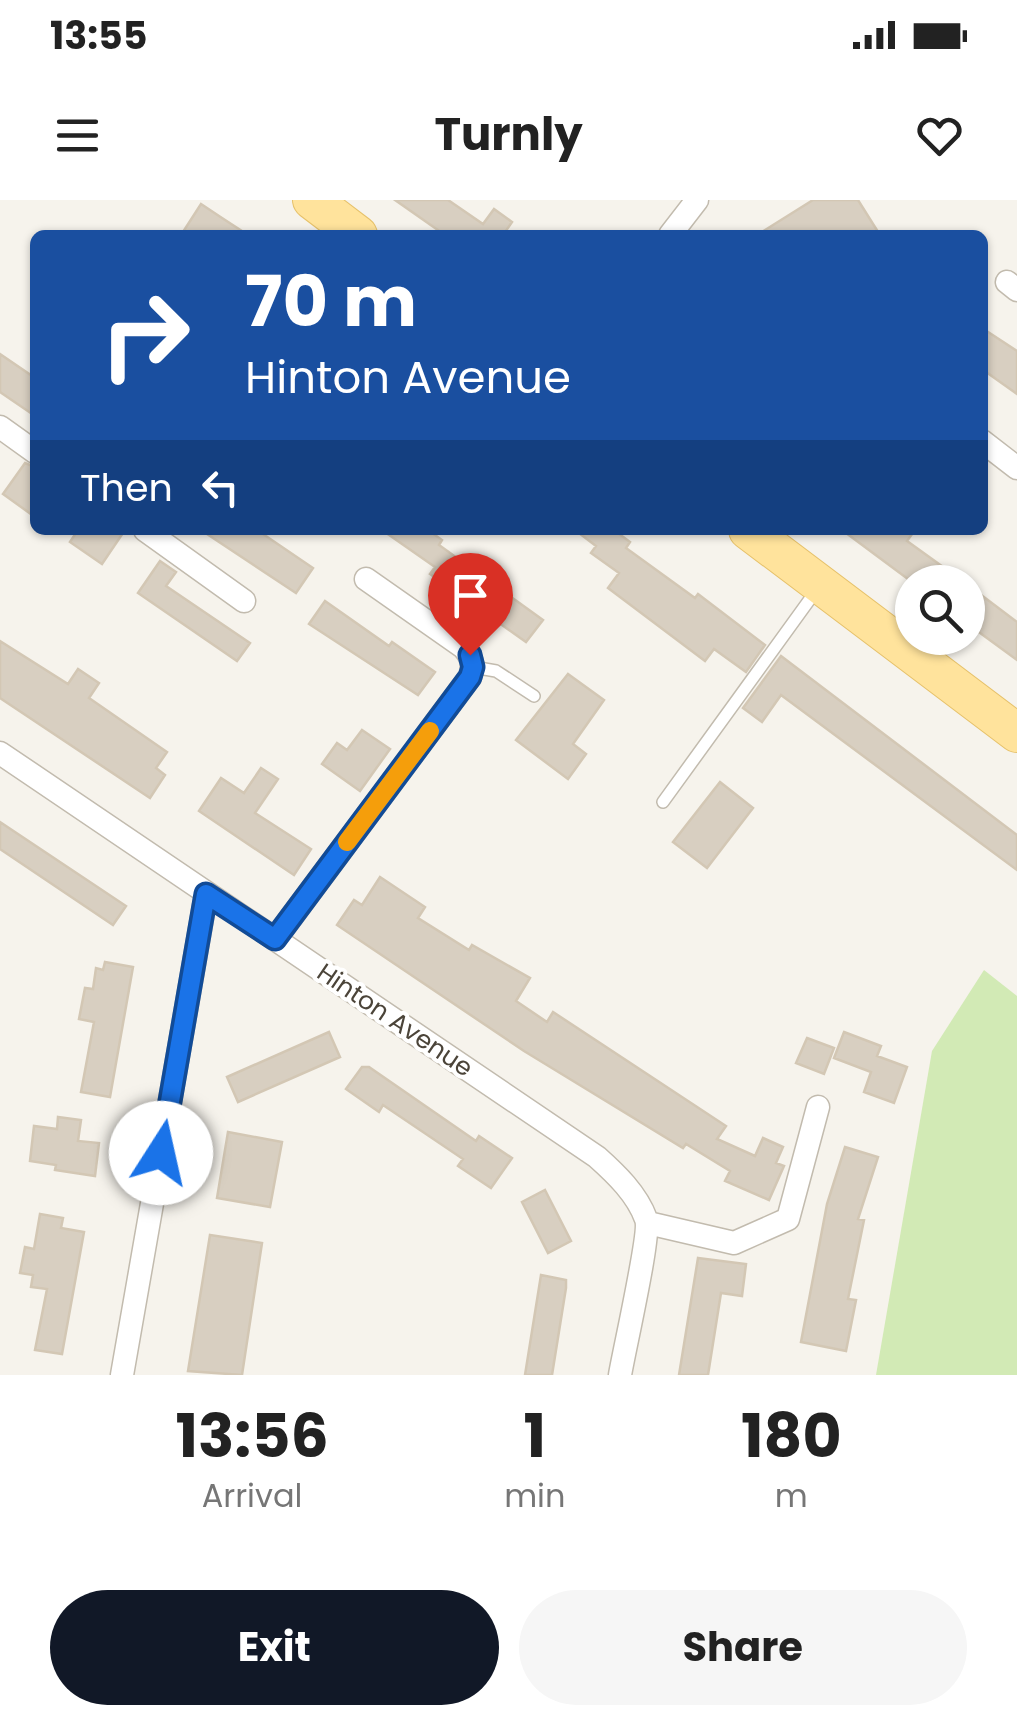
<!DOCTYPE html>
<html lang="en">
<head>
<meta charset="utf-8">
<style>
	:root { --surface:#fff; --page:#f6f6f6; --text:#222; --muted:#767676; --accent:#111827 }
	body { margin:0; font-family:Poppins,sans-serif; background:var(--page); color:var(--text); height:100vh; display:flex; flex-direction:column; font-size:38px; white-space:nowrap }
	* { box-sizing:border-box; margin:0 }
	p { font-size:32px; color:var(--muted) }
	.icon { flex:none; width:55px; height:55px; fill:none; stroke:currentColor; stroke-width:2; stroke-linecap:round; stroke-linejoin:round }
	.map { position:relative; height:1175px; overflow:hidden }
	.panel { display:flex; flex-direction:column; background:var(--surface); flex:1 }
	.panel>* { flex:none }
	.hud { position:absolute; left:30px; top:30px; width:958px; height:305px; border-radius:15px; box-shadow:0 2px 8px #0004; background:#1a4fa0; color:#fff; overflow:hidden }
	.buttons { position:absolute; left:895px; top:365px; display:grid; gap:20px }
	.buttons a { display:grid; place-items:center; width:90px; height:90px; border-radius:50%; background:var(--surface); box-shadow:0 2px 8px #0004; font-size:50px }
	.pin { position:absolute; display:grid; place-items:center; width:85px; height:85px; color:#fff; margin:-102px -42px; border-radius:50% 50% 50% 0; rotate:-45deg; box-shadow:0 0 10px #0007 }
	.pin .icon { rotate:45deg }
	.me { position:absolute; width:110px; margin:-55px; rotate:10deg; stroke-linejoin:round; filter:drop-shadow(0 0 8px #0008) }
	.turn { display:flex; align-items:center; gap:35px; height:210px; padding:0 50px; font-size:45px }
	.turn .icon { width:130px; height:130px; stroke-width:2.5 }
	.turn b { display:block; font-size:70px; line-height:85px }
	.then { display:flex; align-items:center; height:95px; padding:0 50px; background:#0003; gap:20px; font-size:38px }
	.eta { display:flex; justify-content:space-evenly; align-items:center; height:170px; text-align:center }
	.eta b { font-size:60px; font-weight:700; line-height:70px }
	.action { display:flex; gap:20px; margin-top:auto; padding:20px 50px }
	.action a { flex:1; height:115px; border-radius:60px; background:var(--accent); color:#fff; font-size:40px; font-weight:700; line-height:115px; text-align:center }
	.action a+a { background:var(--page); color:var(--text) }
	.status { display:flex; justify-content:space-between; align-items:center; height:70px; padding:0 50px; background:var(--surface); direction:ltr }
	.status svg { height:28px; fill:currentColor }
	header { display:flex; justify-content:space-between; align-items:center; height:130px; padding:0 50px; background:var(--surface); font-size:45px; font-weight:700 }
	.map>svg:first-child { display:block }
	.green { fill:#d2eab5 }
	.building { fill:#d8cfc1; stroke:#d3c7b4; stroke-width:2.5 }
	.lines { fill:none; stroke-linecap:round; stroke-linejoin:round }
	.service-casing { stroke:#c2bbae; stroke-width:14 }
	.minor-casing { stroke:#c2bbae; stroke-width:25 }
	.primary-casing { stroke:#e6c16a; stroke-width:40 }
	.service { stroke:#fff; stroke-width:11 }
	.minor { stroke:#fff; stroke-width:22 }
	.primary { stroke:#ffe39c; stroke-width:38 }
	.route-casing { stroke:#114b97; stroke-width:25 }
	.route { stroke:#1a73e8; stroke-width:18 }
	.slow { stroke:#f59e0b; stroke-width:18 }
	.labels { text-anchor:middle; dominant-baseline:central; stroke-width:8; stroke-linejoin:round; paint-order:stroke }
	.street-label { font-size:25px; fill:#4b4439; stroke:#fff }
</style>
</head>
<body>
<div class="status"><b>13:55</b><svg viewBox="0 0 49 12"><path d="M0 12V9h3v3zM5 12V6h3v6zM10 12V3h3v9zM15 12V0h3v12zM26 1h20v11H26zM47 4h2v5h-2z"/></svg></div>
<header><svg class="icon" aria-label="menu" viewBox="0 0 24 24"><path d="M4 6h16M4 12h16M4 18h16"/></svg>Turnly<svg class="icon" aria-label="heart" viewBox="0 0 24 24"><path d="M12 20l-8-8c-3-5 5-10 8-4 3-6 11-1 8 4z"/></svg></header>
<div class="map">
<svg width="1017" height="1175" viewBox="0 0 1017 1175">
	<rect width="100%" height="100%" fill="#f6f3ec"/>
	<path class="green" d="M 984,770 L 1017,796 L 1017,1175 L 876,1175 L 932,851 Z"/>
	<path class="building" d="M 395,0 L 448,0 L 483,24 L 494,9 L 512,22 L 503,35 L 445,35 Z
		M 813,0 L 858,0 L 880,35 L 757,35 Z
		M 201,4 L 219,16 L 248,35 L 181,35 Z
		M 982,128 L 1017,151 L 1017,194 L 982,169 Z
		M 0,154 L 35,178 L 35,216 L 0,192 Z
		M 25,263 L 35,267 L 35,317 L 3,294 Z
		M 78,330 L 125,330 L 102,364 L 70,342 Z
		M 201,330 L 257,330 L 313,368 L 296,393 Z
		M 382,330 L 428,330 L 442,340 L 439,345 L 543,420 L 526,442 L 430,374 L 435,367 Z
		M 575,330 L 614,330 L 630,342 L 626,348 L 695,398 L 698,394 L 765,445 L 746,472 L 714,449 L 705,461 L 608,388 L 619,373 L 591,353 L 596,346 Z
		M 842,330 L 915,330 L 907,341 L 964,382 L 912,382 Z
		M 160,361 L 176,372 L 166,386 L 250,443 L 237,461 L 138,393 Z
		M 968,385 L 1017,422 L 1017,460 L 968,424 Z
		M 325,401 L 389,446 L 392,442 L 435,472 L 418,495 L 309,424 Z
		M 0,441 L 68,484 L 78,469 L 99,483 L 89,498 L 167,552 L 156,568 L 165,575 L 150,598 L 0,498 Z
		M 781,456 L 1017,635 L 1017,670 L 781,495 L 762,522 L 743,508 Z
		M 568,474 L 604,500 L 573,544 L 586,554 L 568,579 L 516,540 Z
		M 362,530 L 390,549 L 360,591 L 322,564 L 337,543 L 347,550 Z
		M 261,568 L 278,579 L 255,613 L 311,649 L 294,675 L 199,611 L 221,578 L 244,593 Z
		M 720,582 L 753,608 L 707,668 L 673,642 Z
		M 0,622 L 126,706 L 113,725 L 0,649 Z
		M 380,677 L 425,707 L 418,718 L 469,750 L 472,745 L 530,778 L 516,801 L 547,822 L 553,812 L 726,926 L 717,939 L 755,956 L 763,938 L 783,947 L 776,963 L 784,966 L 769,1000 L 725,981 L 730,971 L 686,944 L 683,948 L 524,851 L 337,725 L 354,700 L 362,705 Z
		M 105,762 L 133,767 L 110,897 L 81,892 L 94,822 L 79,819 L 85,788 L 93,789 L 96,768 L 103,770 Z
		M 329,832 L 340,857 L 238,902 L 227,877 Z
		M 844,832 L 881,846 L 877,856 L 907,867 L 894,903 L 864,892 L 871,872 L 834,858 Z
		M 807,838 L 834,848 L 824,874 L 796,863 Z
		M 362,867 L 369,867 L 476,941 L 479,936 L 512,958 L 491,988 L 458,966 L 463,959 L 383,905 L 379,912 L 346,889 Z
		M 58,917 L 81,920 L 78,941 L 99,943 L 95,976 L 55,970 L 56,965 L 30,961 L 34,926 L 57,929 Z
		M 228,932 L 282,942 L 270,1007 L 217,998 Z
		M 845,947 L 878,957 L 858,1019 L 864,1020 L 848,1099 L 856,1100 L 846,1151 L 801,1142 L 827,1004 Z
		M 545,990 L 571,1041 L 548,1053 L 522,1002 Z
		M 40,1014 L 63,1018 L 61,1028 L 84,1032 L 62,1154 L 35,1150 L 47,1089 L 31,1087 L 33,1075 L 20,1073 L 25,1047 L 34,1049 Z
		M 210,1035 L 262,1043 L 242,1175 L 188,1171 Z
		M 698,1058 L 746,1064 L 742,1096 L 721,1093 L 708,1175 L 679,1175 Z
		M 541,1075 L 566,1080 L 566,1088 L 552,1175 L 525,1175 Z"/>
	<g class="lines">
		<g class="service-casing">
			<path id="service" d="M 473,467 L 496,471 L 534,496
				M 663,602 L 818,388"/>
		</g>
		<g class="minor-casing">
			<path id="minor" d="M 670,35 L 697,0
				M 1007,82 L 1017,90
				M 0,227 L 35,252
				M 982,241 L 1017,268
				M 145,330 L 244,401
				M 0,553 L 597,957 C 616,974 637,994 646,1019 C 651,1033 624,1151 620,1175
				M 275,739 L 470,477 C 474,464 472,457 463,447 L 366,379
				M 648,1023 L 734,1043 L 788,1019 L 818,907
				M 122,1175 L 206,695"/>
		</g>
		<g class="primary-casing">
			<path id="primary" d="M 312,0 L 358,35
				M 748,330 L 1017,533"/>
		</g>
		<use href="#service" class="service"/>
		<use href="#minor" class="minor"/>
		<use href="#primary" class="primary"/>
	</g>
	<g class="lines">
		<g class="route-casing">
			<path id="route" d="M 161,953 L 206,694 L 275,739 L 470,477 L 473,467 L 470,455"/>
		</g>
		<use href="#route" class="route"/>
		<path class="slow" d="M 347,642 L 430,531"/>
	</g>
	<g class="labels">
		<g class="street-label">
			<text transform="translate(395 820) rotate(34)">Hinton Avenue</text>
		</g>
	</g>
</svg>
<div class="buttons">
<a><svg class="icon" aria-label="search" viewBox="0 0 24 24"><circle cx="10" cy="10" r="6"/><path d="M15 15l6 6"/></svg></a>
</div>
<div class="pin" style="left:470px;top:455px;background:#d93025"><svg class="icon" aria-label="arrive" viewBox="0 0 24 24"><path d="M6 21V4h12l-3 4 3 4H6"/></svg></div>
<svg class="me" style="left:161px;top:953px" viewBox="-20 -20 40 40"><circle r="19" fill="#fff"/><path d="M0-13L10 11 0 6-10 11z" fill="#1a73e8"/></svg>
<div class="hud">
<div class="turn"><svg class="icon" aria-label="right" viewBox="0 0 24 24"><path d="M7 20v-9h11M14 6l5 5-5 5"/></svg><div><b>70 m</b>Hinton Avenue</div></div>
<div class="then">Then<svg class="icon" aria-label="left" viewBox="0 0 24 24"><path d="M17 20v-9H6M10 6l-5 5 5 5"/></svg></div>
</div>
</div>
<section class="panel">
<div class="eta">
<div><b>13:56</b><p>Arrival</p></div>
<div><b>1</b><p>min</p></div>
<div><b>180</b><p>m</p></div>
</div>
<div class="action"><a>Exit</a><a>Share</a></div>
</section>
</body>
</html>
